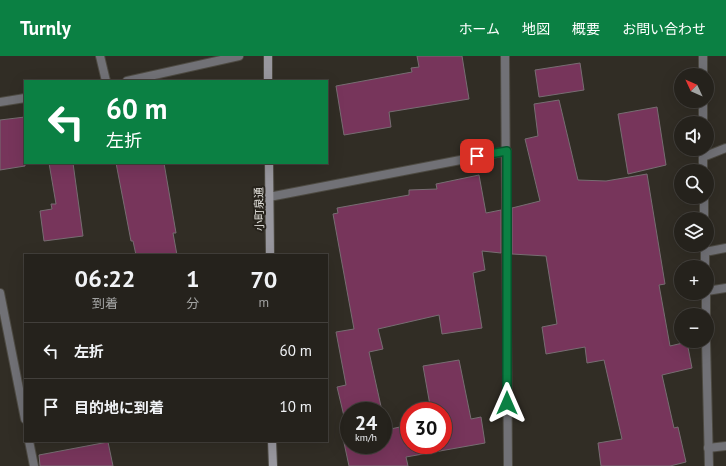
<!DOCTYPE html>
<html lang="ja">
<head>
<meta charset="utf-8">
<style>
	:root { --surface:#25221c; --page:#312f29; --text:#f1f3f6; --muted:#a3a4a3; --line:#423f3b; --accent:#0b8043 }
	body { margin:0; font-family:"PT Sans","Noto Sans JP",sans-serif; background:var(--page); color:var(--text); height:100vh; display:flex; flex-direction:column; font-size:15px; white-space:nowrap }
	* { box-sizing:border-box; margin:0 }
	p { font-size:13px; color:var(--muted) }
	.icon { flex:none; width:22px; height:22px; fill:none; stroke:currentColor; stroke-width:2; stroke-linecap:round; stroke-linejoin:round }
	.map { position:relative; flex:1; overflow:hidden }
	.sheet { position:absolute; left:24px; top:198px; width:304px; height:188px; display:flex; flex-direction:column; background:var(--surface); border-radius:0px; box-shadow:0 4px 16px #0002,0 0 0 1px var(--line) }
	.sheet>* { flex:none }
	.top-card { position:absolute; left:24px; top:24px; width:304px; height:84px; border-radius:0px; box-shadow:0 4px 16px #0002,0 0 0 1px var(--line); background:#0b8043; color:#fff; overflow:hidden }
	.needle { width:26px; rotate:314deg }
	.fabs { position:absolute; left:674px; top:12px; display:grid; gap:8px }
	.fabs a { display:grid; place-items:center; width:40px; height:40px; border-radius:50%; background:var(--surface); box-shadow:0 4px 16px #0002,0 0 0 1px var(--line); font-size:20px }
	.speed { position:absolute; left:340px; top:346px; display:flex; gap:8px; font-size:20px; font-weight:700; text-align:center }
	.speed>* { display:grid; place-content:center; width:52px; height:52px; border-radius:50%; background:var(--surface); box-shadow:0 4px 16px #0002,0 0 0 1px var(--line); line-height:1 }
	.speed small { font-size:10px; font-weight:400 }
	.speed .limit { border:6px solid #d22; background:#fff; color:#111 }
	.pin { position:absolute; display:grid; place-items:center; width:34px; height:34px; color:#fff; margin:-17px; border-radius:8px; box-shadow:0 2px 6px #0006 }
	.me { position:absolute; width:44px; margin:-22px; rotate:0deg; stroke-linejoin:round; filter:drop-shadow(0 0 3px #0008) }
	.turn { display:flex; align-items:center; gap:14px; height:84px; padding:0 16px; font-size:18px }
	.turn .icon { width:52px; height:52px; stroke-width:2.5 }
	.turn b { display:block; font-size:28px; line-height:34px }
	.eta { display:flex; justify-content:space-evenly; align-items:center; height:68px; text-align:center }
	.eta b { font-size:24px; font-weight:700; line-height:28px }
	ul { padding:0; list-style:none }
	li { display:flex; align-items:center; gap:12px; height:56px; padding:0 16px; border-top:1px solid var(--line) }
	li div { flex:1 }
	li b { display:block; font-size:15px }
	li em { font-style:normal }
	header { display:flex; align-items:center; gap:24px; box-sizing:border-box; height:56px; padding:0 20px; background:var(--accent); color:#fff }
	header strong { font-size:19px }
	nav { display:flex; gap:22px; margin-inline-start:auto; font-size:14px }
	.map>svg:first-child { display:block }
	.building { fill:#77355b; stroke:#776d72 }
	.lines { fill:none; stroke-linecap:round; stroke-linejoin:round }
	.lane-casing { stroke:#4d4a42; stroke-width:10 }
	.street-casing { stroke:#4d4a42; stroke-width:10 }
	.secondary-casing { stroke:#4d4a42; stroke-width:10 }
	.lane { stroke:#717176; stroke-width:8 }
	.street { stroke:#717176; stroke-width:8 }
	.secondary { stroke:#98979e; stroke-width:8 }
	.route-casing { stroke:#07532c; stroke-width:10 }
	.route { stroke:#0b8043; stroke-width:7 }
	.labels { text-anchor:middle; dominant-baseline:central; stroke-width:4; stroke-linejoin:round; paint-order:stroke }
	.street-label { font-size:11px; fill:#e3e1dc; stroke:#27231c }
</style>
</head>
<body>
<header>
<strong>Turnly</strong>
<nav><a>ホーム</a><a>地図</a><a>概要</a><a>お問い合わせ</a></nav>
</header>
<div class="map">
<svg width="726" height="410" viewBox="0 0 726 410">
	<rect width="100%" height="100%" fill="#312d25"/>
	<path class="building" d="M 417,0 L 462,0 L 469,43 L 389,56 L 391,71 L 344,79 L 336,30 L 412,16 L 411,12 L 419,11 Z
		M 580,7 L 584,34 L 539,41 L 535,14 Z
		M 559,44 L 578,124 L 606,125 L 647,118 L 665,228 L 659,229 L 670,290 L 687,286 L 692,312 L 662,319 L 674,372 L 678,371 L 686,406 L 670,410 L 601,410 L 598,387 L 622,383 L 604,304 L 587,307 L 585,291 L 546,298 L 542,271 L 557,268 L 546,200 L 512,198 L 512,152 L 540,145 L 525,83 L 538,80 L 534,48 Z
		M 657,51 L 666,109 L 628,118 L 618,58 Z
		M 25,61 L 25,110 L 0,114 L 0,64 Z
		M 49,107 L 73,107 L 83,180 L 44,185 L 40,155 L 52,153 L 51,148 L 56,148 Z
		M 116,107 L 164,107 L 176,177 L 173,177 L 177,199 L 136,199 L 133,185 L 131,185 Z
		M 479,119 L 486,157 L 501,154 L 501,197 L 482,195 L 485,214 L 473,217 L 482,272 L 442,278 L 439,259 L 378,273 L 383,293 L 369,296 L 382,355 L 349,355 L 349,389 L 383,389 L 383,358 L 386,374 L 409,369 L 409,389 L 443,389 L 443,355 L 431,355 L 423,310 L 459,304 L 471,363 L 481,361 L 485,387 L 406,401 L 408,410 L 349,410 L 343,382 L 349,381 L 337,331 L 346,329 L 336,276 L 354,273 L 333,158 L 338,157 L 337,152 L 409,139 L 409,134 L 437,133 L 436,128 Z
		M 108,386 L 113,410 L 40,410 L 39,399 Z"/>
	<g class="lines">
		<g class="lane-casing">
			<path id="lane" d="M 100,0 L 106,25
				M 703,101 L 726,92
				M 705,196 L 726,192
				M 707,235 L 726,232
				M 708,392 L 726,390"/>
		</g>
		<g class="street-casing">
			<path id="street" d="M 505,0 L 508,410
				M 703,0 L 703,19
				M 127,25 L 239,0
				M 703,45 L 703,67
				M 0,46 L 25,42
				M 703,93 L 703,115
				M 269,141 L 507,95
				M 704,141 L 704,163
				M 705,189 L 705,211
				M 0,237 L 25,363
				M 706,237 L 706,259
				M 706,285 L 709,410
				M 29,385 L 34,410"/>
		</g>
		<g class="secondary-casing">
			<path id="secondary" d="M 268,0 L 268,25
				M 269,107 L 270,199
				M 272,385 L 273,410"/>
		</g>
		<use href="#lane" class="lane"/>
		<use href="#street" class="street"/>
		<use href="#secondary" class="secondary"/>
	</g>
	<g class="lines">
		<g class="route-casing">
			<path id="route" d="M 477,100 L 507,95 L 507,347"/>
		</g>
		<use href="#route" class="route"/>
	</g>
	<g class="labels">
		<g class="street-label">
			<text transform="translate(259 153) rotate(-91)">小町泉通</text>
		</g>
	</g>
</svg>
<div class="fabs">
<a><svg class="needle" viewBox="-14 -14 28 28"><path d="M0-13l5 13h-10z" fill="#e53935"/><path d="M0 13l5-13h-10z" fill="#a3a4a3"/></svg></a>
<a><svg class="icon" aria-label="sound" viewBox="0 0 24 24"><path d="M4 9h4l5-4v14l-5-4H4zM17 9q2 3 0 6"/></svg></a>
<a><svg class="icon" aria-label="search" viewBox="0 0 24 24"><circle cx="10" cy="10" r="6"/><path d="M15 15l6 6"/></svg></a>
<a><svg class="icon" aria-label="layers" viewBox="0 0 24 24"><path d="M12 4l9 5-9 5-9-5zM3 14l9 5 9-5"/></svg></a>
<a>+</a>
<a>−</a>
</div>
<div class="speed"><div>24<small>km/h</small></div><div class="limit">30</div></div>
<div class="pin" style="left:477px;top:100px;background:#d93025"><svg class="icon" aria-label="arrive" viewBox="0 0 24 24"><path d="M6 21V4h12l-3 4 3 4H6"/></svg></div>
<svg class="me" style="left:507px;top:347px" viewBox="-20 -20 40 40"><path d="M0-17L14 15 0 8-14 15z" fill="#0b8043" stroke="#fff" stroke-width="4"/></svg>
<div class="top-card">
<div class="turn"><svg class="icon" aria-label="left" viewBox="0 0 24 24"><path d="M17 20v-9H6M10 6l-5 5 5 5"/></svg><div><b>60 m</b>左折</div></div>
</div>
<section class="sheet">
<div class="eta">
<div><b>06:22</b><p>到着</p></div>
<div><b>1</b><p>分</p></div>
<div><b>70</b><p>m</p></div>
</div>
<ul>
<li><svg class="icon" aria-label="left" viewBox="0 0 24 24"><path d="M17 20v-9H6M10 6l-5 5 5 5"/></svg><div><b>左折</b></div><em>60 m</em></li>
<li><svg class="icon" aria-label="arrive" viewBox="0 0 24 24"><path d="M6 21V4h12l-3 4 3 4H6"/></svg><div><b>目的地に到着</b></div><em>10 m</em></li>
</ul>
</section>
</div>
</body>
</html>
